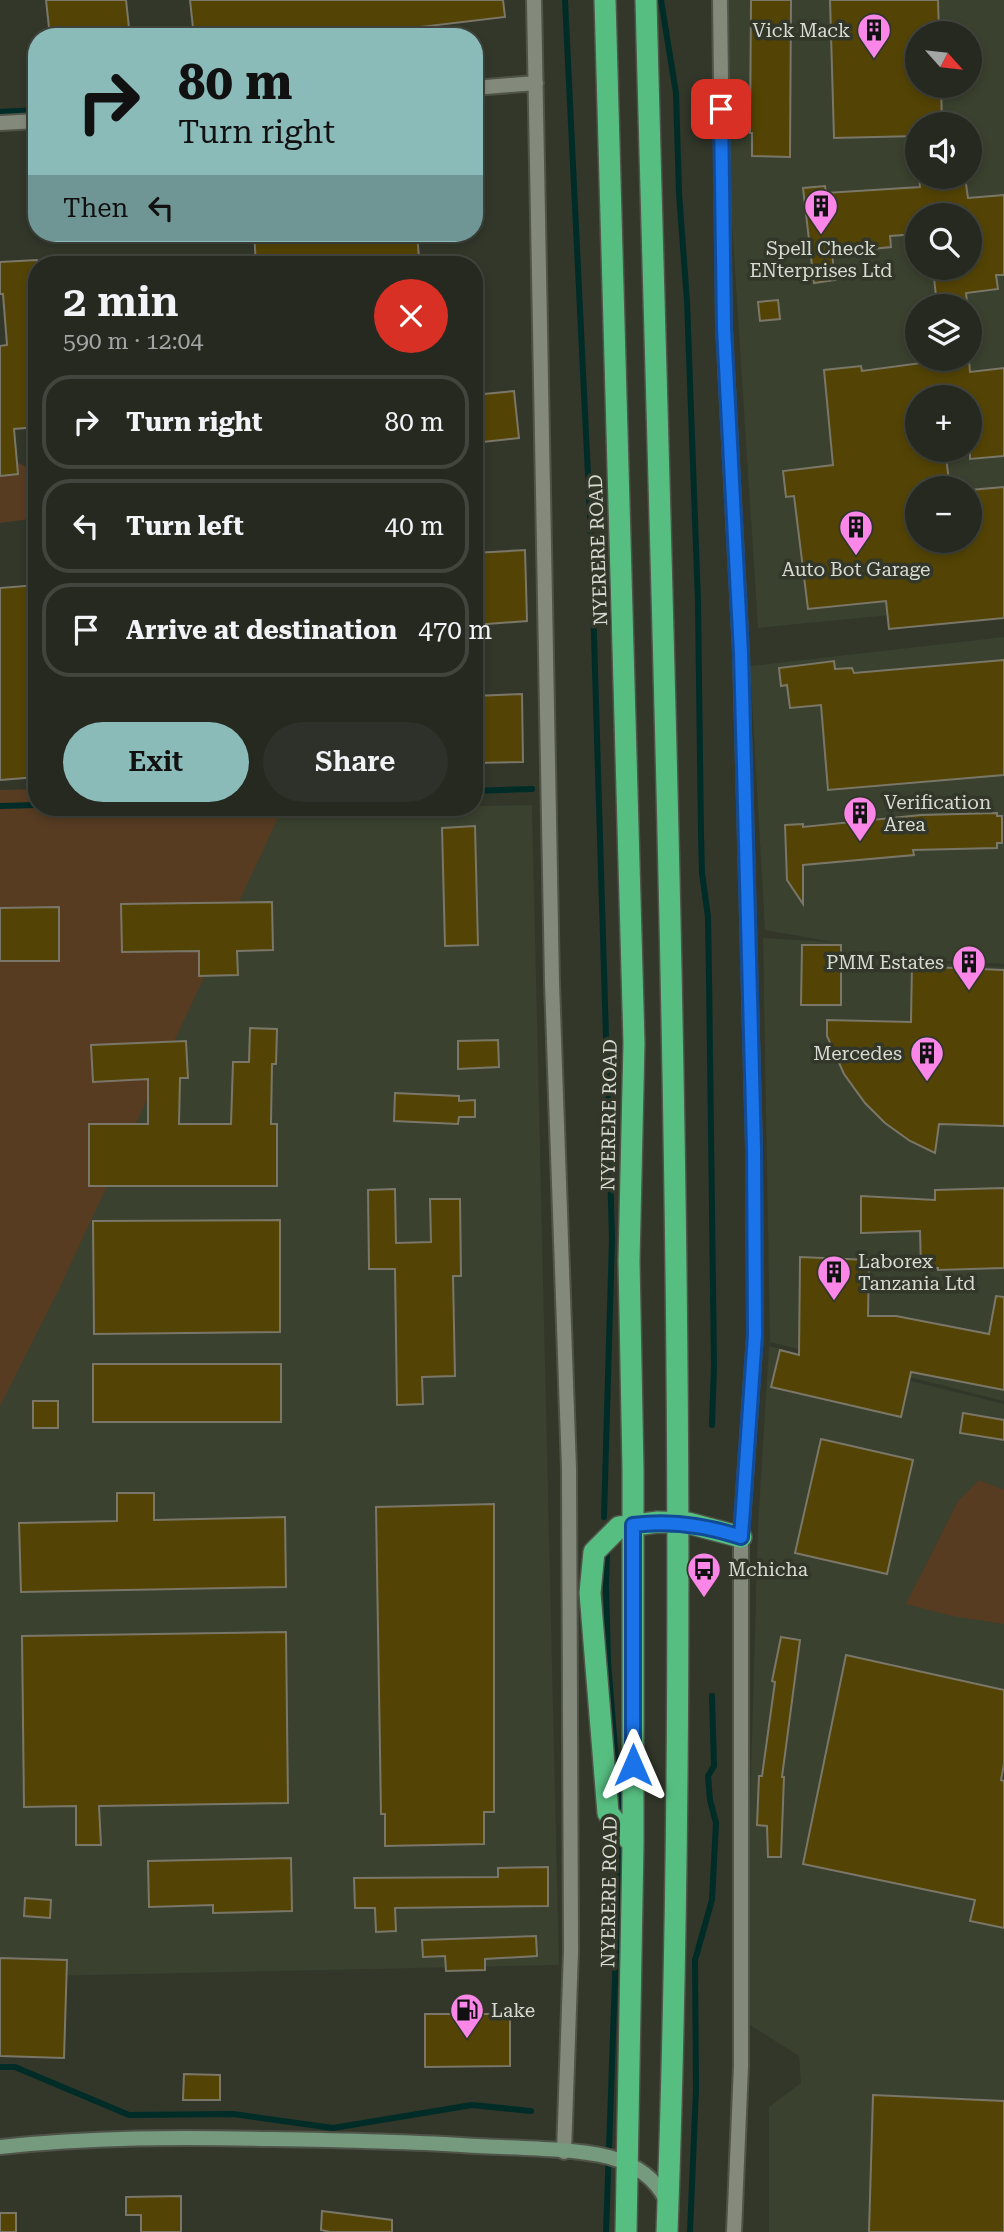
<!DOCTYPE html>
<html lang="en">
<head>
<meta charset="utf-8">
<style>
	:root { --surface:#262920; --page:#2e3129; --text:#f1f3f6; --muted:#a4a6a5; --line:#42453e; --accent:#8bbbb9 }
	body { margin:0; font-family:"Roboto Serif",serif; background:var(--page); color:var(--text); height:100vh; display:flex; flex-direction:column; font-size:26px; white-space:nowrap }
	* { box-sizing:border-box; margin:0 }
	p { font-size:23px; color:var(--muted) }
	.icon { flex:none; width:38px; height:38px; fill:none; stroke:currentColor; stroke-width:2; stroke-linecap:round; stroke-linejoin:round }
	.map { position:relative; flex:1; overflow:hidden }
	.details { position:absolute; left:28px; top:256px; width:455px; height:560px; display:flex; flex-direction:column; background:var(--surface); border-radius:28px; box-shadow:0 4px 10px #0003,0 0 0 2px var(--line) }
	.details>* { flex:none }
	.hud { position:absolute; left:28px; top:28px; width:455px; height:214px; border-radius:28px; box-shadow:0 4px 10px #0003,0 0 0 2px var(--line); background:#8bbbb9; color:#111; overflow:hidden }
	.needle { width:46px; rotate:117deg }
	.tools { position:absolute; left:905px; top:21px; display:grid; gap:14px }
	.tools a { display:grid; place-items:center; width:77px; height:77px; border-radius:50%; background:var(--surface); box-shadow:0 4px 10px #0003,0 0 0 2px var(--line); font-size:35px }
	.pin { position:absolute; display:grid; place-items:center; width:60px; height:60px; color:#fff; margin:-30px; border-radius:14px; box-shadow:0 4px 10px #0006 }
	.me { position:absolute; width:77px; margin:-38px; rotate:0deg; stroke-linejoin:round; filter:drop-shadow(0 0 5px #0008) }
	.turn { display:flex; align-items:center; gap:24px; height:147px; padding:0 35px; font-size:32px }
	.turn .icon { width:91px; height:91px; stroke-width:2.5 }
	.turn b { display:block; font-size:49px; line-height:60px }
	.then { display:flex; align-items:center; height:66px; padding:0 35px; background:#0003; gap:14px; font-size:26px }
	.round { display:grid; place-items:center; flex:none; width:74px; height:74px; border-radius:37px; background:var(--page) }
	.overview { display:flex; align-items:center; justify-content:space-between; height:119px; padding:0 35px }
	h1 { font-size:42px; font-weight:600; line-height:52px }
	.cta { display:flex; gap:14px; margin-top:auto; padding:14px 35px }
	.cta a { flex:1; height:80px; border-radius:42px; background:var(--accent); color:#111; font-size:28px; font-weight:600; line-height:80px; text-align:center }
	.cta a+a { background:var(--page); color:var(--text) }
	ul { padding:0; list-style:none }
	li { display:flex; align-items:center; gap:21px; height:94px; margin:0 14px 10px; padding:0 21px; border:4px solid var(--line); border-radius:28px }
	li div { flex:1 }
	li b { display:block; font-size:26px }
	li em { font-style:normal }
	.map>svg:first-child { display:block }
	.built { fill:#3a412e; fill-rule:evenodd }
	.green { fill:#573c22 }
	.lines { fill:none; stroke-linecap:round; stroke-linejoin:round }
	.stream { stroke:#002c28; stroke-width:6 }
	.building { fill:#534405; stroke:#7b7768; stroke-width:2 }
	.street-casing { stroke:#4f5348; stroke-width:18 }
	.secondary-casing { stroke:#4f5348; stroke-width:18 }
	.highway-casing { stroke:#4f5348; stroke-width:24 }
	.street { stroke:#848a7b; stroke-width:14 }
	.secondary { stroke:#769a7d; stroke-width:14 }
	.highway { stroke:#57be81; stroke-width:21 }
	.route-casing { stroke:#114b97; stroke-width:18 }
	.route { stroke:#1a73e8; stroke-width:12 }
	.labels { text-anchor:middle; dominant-baseline:central; stroke-width:7; stroke-linejoin:round; paint-order:stroke }
	.poi-label { font-size:19px; fill:#d8dbd3; stroke:#32372a; text-anchor:start }
	.street-label { font-size:19px; fill:#d8dbd3; stroke:#32372a }
</style>
</head>
<body>
<div class="map">
<svg width="1004" height="2232" viewBox="0 0 1004 2232">
	<rect width="100%" height="100%" fill="#32372a"/>
	<path class="built" d="M 728,0 L 1004,0 L 1004,604 L 758,628 L 729,178 ZM 917,33 L 970,33 L 970,86 L 917,86 ZM 917,124 L 970,124 L 970,177 L 917,177 ZM 917,215 L 970,215 L 970,268 L 917,268 ZM 917,306 L 970,306 L 970,359 L 917,359 ZM 917,397 L 970,397 L 970,450 L 917,450 ZM 917,488 L 970,488 L 970,541 L 917,541 Z
		M 1004,637 L 1004,964 L 852,957 L 1004,967 L 1004,1401 L 770,1342 L 763,938 L 833,942 L 765,930 L 750,666 Z
		M 532,805 L 559,1965 L 0,1977 L 0,816 Z
		M 769,1346 L 1004,1404 L 1004,2232 L 769,2232 L 769,2107 L 801,2083 L 799,2056 L 744,2021 L 758,1525 Z"/>
	<path class="green" d="M 0,454 L 37,472 L 37,518 L 0,523 Z
		M 37,789 L 37,807 L 283,807 L 60,1287 L 0,1406 L 0,790 Z
		M 979,1480 L 1004,1490 L 1004,1624 L 952,1616 L 906,1604 L 958,1501 Z"/>
	<g class="lines">
		<path class="stream" d="M 565,0 L 591,537 L 612,1238 L 604,1517
			M 661,0 L 676,93 L 679,193 L 687,301 L 698,602 L 701,835 L 702,873 L 708,917 L 709,977 L 714,1365 L 712,1425
			M 0,112 L 37,110
			M 474,791 L 532,789
			M 0,806 L 37,805
			M 607,1553 L 606,1585 L 608,1662 L 621,1821
			M 0,2067 L 15,2067 L 129,2115 L 233,2114 L 333,2128 L 472,2105 L 531,2111
			M 606,2232 L 620,1839
			M 690,2232 L 696,2089 L 695,1960 L 712,1900 L 716,1823 L 710,1800 L 708,1776 L 714,1766 L 712,1696"/>
	</g>
	<path class="building" d="M 46,0 L 126,0 L 130,37 L 50,37 Z
		M 190,0 L 503,0 L 505,17 L 337,37 L 194,37 Z
		M 751,0 L 791,0 L 790,157 L 752,156 L 752,133 L 750,133 Z
		M 830,0 L 938,0 L 939,33 L 917,33 L 917,86 L 941,86 L 942,124 L 917,124 L 917,136 L 834,138 Z
		M 919,177 L 965,177 L 968,198 L 1004,195 L 1004,275 L 996,275 L 998,289 L 966,293 L 967,302 L 937,306 L 933,268 L 970,268 L 970,215 L 917,215 L 917,234 L 890,236 L 891,247 L 832,253 L 835,280 L 814,283 L 803,188 L 825,186 L 826,193 L 920,187 Z
		M 254,233 L 417,233 L 419,258 L 330,264 L 256,264 Z
		M 37,260 L 37,427 L 14,429 L 18,474 L 0,476 L 0,346 L 7,345 L 3,294 L 0,294 L 0,262 Z
		M 778,300 L 780,319 L 760,321 L 758,302 Z
		M 951,359 L 969,359 L 970,372 L 1004,368 L 1004,456 L 970,459 L 970,397 L 917,397 L 917,450 L 945,450 L 950,488 L 917,488 L 917,541 L 970,541 L 970,490 L 1004,487 L 1004,618 L 889,629 L 886,601 L 808,609 L 794,496 L 786,497 L 783,471 L 833,465 L 824,370 L 861,366 L 862,371 Z
		M 514,391 L 519,438 L 474,443 L 474,395 Z
		M 525,550 L 527,621 L 474,625 L 474,553 Z
		M 37,585 L 37,777 L 0,780 L 0,588 Z
		M 1004,660 L 1004,775 L 828,790 L 821,705 L 790,708 L 787,685 L 781,686 L 779,668 L 834,661 L 835,669 L 852,668 L 854,673 Z
		M 522,694 L 523,762 L 474,763 L 474,696 Z
		M 997,813 L 997,816 L 1002,816 L 1002,843 L 997,843 L 997,848 L 913,850 L 914,855 L 803,865 L 803,904 L 787,880 L 785,825 L 803,824 L 803,827 L 921,815 Z
		M 475,826 L 478,945 L 445,946 L 442,828 Z
		M 272,902 L 273,950 L 237,951 L 238,975 L 199,976 L 199,951 L 122,952 L 121,904 Z
		M 59,907 L 59,961 L 0,961 L 0,908 Z
		M 802,945 L 841,945 L 841,1005 L 801,1005 Z
		M 912,962 L 930,962 L 930,967 L 1004,970 L 1004,1126 L 939,1124 L 935,1153 L 910,1141 L 885,1123 L 865,1103 L 844,1074 L 827,1036 L 827,1020 L 911,1022 Z
		M 250,1028 L 277,1029 L 276,1064 L 272,1064 L 271,1124 L 277,1124 L 277,1186 L 89,1186 L 89,1124 L 148,1124 L 148,1079 L 93,1082 L 91,1045 L 186,1041 L 188,1078 L 180,1078 L 179,1124 L 231,1124 L 233,1062 L 249,1062 Z
		M 498,1040 L 499,1067 L 458,1069 L 458,1041 Z
		M 395,1093 L 459,1096 L 459,1101 L 475,1100 L 475,1117 L 459,1117 L 458,1124 L 394,1121 Z
		M 1004,1188 L 1004,1268 L 938,1270 L 938,1268 L 921,1268 L 920,1231 L 861,1233 L 861,1196 L 935,1200 L 935,1190 Z
		M 395,1189 L 396,1243 L 431,1242 L 430,1199 L 460,1199 L 461,1276 L 453,1276 L 455,1376 L 422,1377 L 423,1404 L 397,1405 L 395,1269 L 369,1269 L 368,1190 Z
		M 280,1220 L 280,1332 L 94,1334 L 93,1221 Z
		M 800,1257 L 869,1260 L 868,1316 L 896,1316 L 989,1334 L 996,1296 L 1004,1297 L 1004,1390 L 911,1372 L 901,1417 L 771,1387 L 780,1350 L 799,1355 Z
		M 93,1364 L 281,1364 L 281,1422 L 93,1422 Z
		M 33,1401 L 58,1401 L 58,1428 L 33,1428 Z
		M 963,1413 L 1004,1420 L 1004,1440 L 960,1433 Z
		M 821,1439 L 913,1460 L 887,1574 L 795,1553 Z
		M 117,1493 L 154,1493 L 154,1520 L 285,1517 L 286,1587 L 21,1592 L 19,1523 L 117,1521 Z
		M 494,1504 L 494,1812 L 484,1812 L 484,1844 L 385,1846 L 385,1814 L 381,1814 L 376,1507 Z
		M 286,1632 L 288,1803 L 99,1806 L 101,1845 L 76,1845 L 76,1806 L 24,1807 L 22,1636 Z
		M 781,1637 L 800,1640 L 782,1777 L 784,1777 L 781,1857 L 768,1857 L 767,1826 L 757,1825 L 759,1776 L 762,1776 L 775,1682 L 772,1681 Z
		M 846,1655 L 1004,1690 L 1004,1764 L 1001,1780 L 1004,1781 L 1004,1928 L 970,1921 L 975,1900 L 803,1864 Z
		M 291,1858 L 292,1911 L 213,1913 L 213,1905 L 149,1907 L 148,1861 Z
		M 548,1867 L 548,1906 L 395,1908 L 396,1931 L 376,1932 L 375,1908 L 355,1908 L 354,1878 L 498,1877 L 498,1868 Z
		M 25,1898 L 51,1900 L 50,1918 L 24,1916 Z
		M 536,1936 L 537,1956 L 485,1959 L 485,1970 L 446,1971 L 445,1956 L 423,1957 L 422,1940 Z
		M 0,1958 L 67,1960 L 64,2058 L 0,2056 Z
		M 425,2014 L 510,2014 L 510,2066 L 425,2067 Z
		M 184,2074 L 220,2075 L 220,2100 L 183,2100 Z
		M 873,2095 L 1004,2101 L 1004,2232 L 869,2232 Z
		M 181,2196 L 181,2232 L 141,2232 L 141,2215 L 126,2215 L 126,2197 Z
		M 322,2211 L 392,2220 L 392,2232 L 330,2232 L 321,2230 Z
		M 0,2213 L 16,2213 L 16,2232 L 0,2232 Z"/>
	<g class="lines">
		<g class="street-casing">
			<path id="street" d="M 534,0 L 552,983 L 569,1469 L 571,1951 L 564,2152
				M 720,0 L 724,328 L 741,653 L 754,1149 L 755,1335 L 741,1537 L 741,2066 L 734,2232
				M 474,88 L 536,83
				M 0,123 L 37,121"/>
		</g>
		<g class="secondary-casing">
			<path id="secondary" d="M 0,2147 C 90,2137 180,2137 270,2139 C 334,2140 398,2141 461,2145 C 506,2148 567,2147 609,2157 C 634,2164 655,2177 666,2200"/>
		</g>
		<g class="highway-casing">
			<path id="highway" d="M 605,0 L 634,1043 L 629,1261 L 633,1469 L 633,1844 L 626,2232
				M 646,0 C 665,744 694,1488 667,2232
				M 633,1844 L 608,1813 L 590,1593 L 594,1552 L 619,1527 L 658,1522 L 688,1523 L 741,1537"/>
		</g>
		<use href="#street" class="street"/>
		<use href="#secondary" class="secondary"/>
		<use href="#highway" class="highway"/>
	</g>
	<g class="lines">
		<g class="route-casing">
			<path id="route" d="M 633,1765 L 633,1525 C 671,1520 705,1525 741,1537 L 755,1335 L 754,1149 L 741,653 L 724,328 L 721,109"/>
		</g>
		<use href="#route" class="route"/>
	</g>
	<defs>
		<g id="building-pin" transform="scale(1.75)"><path d="M0 17L-7.5 6A9.5 9.5 0 1 1 7.5 6Z" fill="#fa87e8" stroke="#32372a"/><path d="M-4-6H4V6H1V3H-1V6H-4ZM-2.5-4.3h1.7v1.8h-1.7ZM.8-4.3h1.7v1.8H.8ZM-2.5-1h1.7V.8h-1.7ZM.8-1h1.7V.8H.8Z" fill="#111"/></g>
		<g id="bus-pin" transform="scale(1.75)"><path d="M0 17L-7.5 6A9.5 9.5 0 1 1 7.5 6Z" fill="#fa87e8" stroke="#32372a"/><path d="M-5-6H5V4H4V6H2V4H-2V6H-4V4H-5ZM-3.5-4V0h7V-4ZM-3.5 1.2v1.5H-2V1.2ZM2 1.2v1.5H3.5V1.2Z" fill="#111"/></g>
		<g id="fuel-pin" transform="scale(1.75)"><path d="M0 17L-7.5 6A9.5 9.5 0 1 1 7.5 6Z" fill="#fa87e8" stroke="#32372a"/><path d="M-5.5-6h7V0h2V4h1.3V-2.5L3-4.5l.8-.8L6-3V5H2.5V1h-1V6h-7ZM-4.2-4.7v3.2H.2V-4.7Z" fill="#111"/></g>
	</defs>
	<g fill-rule="evenodd">
		<use href="#building-pin" x="874" y="30"/>
		<use href="#building-pin" x="821" y="206"/>
		<use href="#building-pin" x="856" y="527"/>
		<use href="#building-pin" x="860" y="813"/>
		<use href="#building-pin" x="969" y="962"/>
		<use href="#building-pin" x="927" y="1053"/>
		<use href="#building-pin" x="834" y="1272"/>
		<use href="#bus-pin" x="704" y="1569"/>
		<use href="#fuel-pin" x="467" y="2010"/>
	</g>
	<g class="labels">
		<g class="poi-label">
			<text x="850" y="30" text-anchor="end">Vick Mack</text>
			<text x="821" y="248" text-anchor="middle">Spell Check<tspan x="821" dy="22">ENterprises Ltd</tspan></text>
			<text x="856" y="569" text-anchor="middle">Auto Bot Garage</text>
			<text x="884" y="802">Verification<tspan x="884" dy="22">Area</tspan></text>
			<text x="944" y="962" text-anchor="end">PMM Estates</text>
			<text x="902" y="1053" text-anchor="end">Mercedes</text>
			<text x="858" y="1261">Laborex<tspan x="858" dy="22">Tanzania Ltd</tspan></text>
			<text x="728" y="1569">Mchicha</text>
			<text x="491" y="2010">Lake</text>
		</g>
		<g class="street-label">
			<text transform="translate(598 550) rotate(-92)">NYERERE ROAD</text>
			<text transform="translate(609 1115) rotate(-89)">NYERERE ROAD</text>
			<text transform="translate(609 1892) rotate(-89)">NYERERE ROAD</text>
		</g>
	</g>
</svg>
<div class="tools">
<a><svg class="needle" viewBox="-14 -14 28 28"><path d="M0-13l5 13h-10z" fill="#e53935"/><path d="M0 13l5-13h-10z" fill="#a4a6a5"/></svg></a>
<a><svg class="icon" aria-label="sound" viewBox="0 0 24 24"><path d="M4 9h4l5-4v14l-5-4H4zM17 9q2 3 0 6"/></svg></a>
<a><svg class="icon" aria-label="search" viewBox="0 0 24 24"><circle cx="10" cy="10" r="6"/><path d="M15 15l6 6"/></svg></a>
<a><svg class="icon" aria-label="layers" viewBox="0 0 24 24"><path d="M12 4l9 5-9 5-9-5zM3 14l9 5 9-5"/></svg></a>
<a>+</a>
<a>−</a>
</div>
<div class="pin" style="left:721px;top:109px;background:#d93025"><svg class="icon" aria-label="arrive" viewBox="0 0 24 24"><path d="M6 21V4h12l-3 4 3 4H6"/></svg></div>
<svg class="me" style="left:633px;top:1765px" viewBox="-20 -20 40 40"><path d="M0-17L14 15 0 8-14 15z" fill="#1a73e8" stroke="#fff" stroke-width="4"/></svg>
<div class="hud">
<div class="turn"><svg class="icon" aria-label="right" viewBox="0 0 24 24"><path d="M7 20v-9h11M14 6l5 5-5 5"/></svg><div><b>80 m</b>Turn right</div></div>
<div class="then">Then<svg class="icon" aria-label="left" viewBox="0 0 24 24"><path d="M17 20v-9H6M10 6l-5 5 5 5"/></svg></div>
</div>
<section class="details">
<div class="overview"><div><h1>2 min</h1><p>590 m · 12:04</p></div><a class="round" style="background:#d93025;color:#fff"><svg class="icon" aria-label="close" viewBox="0 0 24 24"><path d="M6 6l12 12M18 6L6 18"/></svg></a></div>
<ul>
<li><svg class="icon" aria-label="right" viewBox="0 0 24 24"><path d="M7 20v-9h11M14 6l5 5-5 5"/></svg><div><b>Turn right</b></div><em>80 m</em></li>
<li><svg class="icon" aria-label="left" viewBox="0 0 24 24"><path d="M17 20v-9H6M10 6l-5 5 5 5"/></svg><div><b>Turn left</b></div><em>40 m</em></li>
<li><svg class="icon" aria-label="arrive" viewBox="0 0 24 24"><path d="M6 21V4h12l-3 4 3 4H6"/></svg><div><b>Arrive at destination</b></div><em>470 m</em></li>
</ul>
<div class="cta"><a>Exit</a><a>Share</a></div>
</section>
</div>
</body>
</html>
